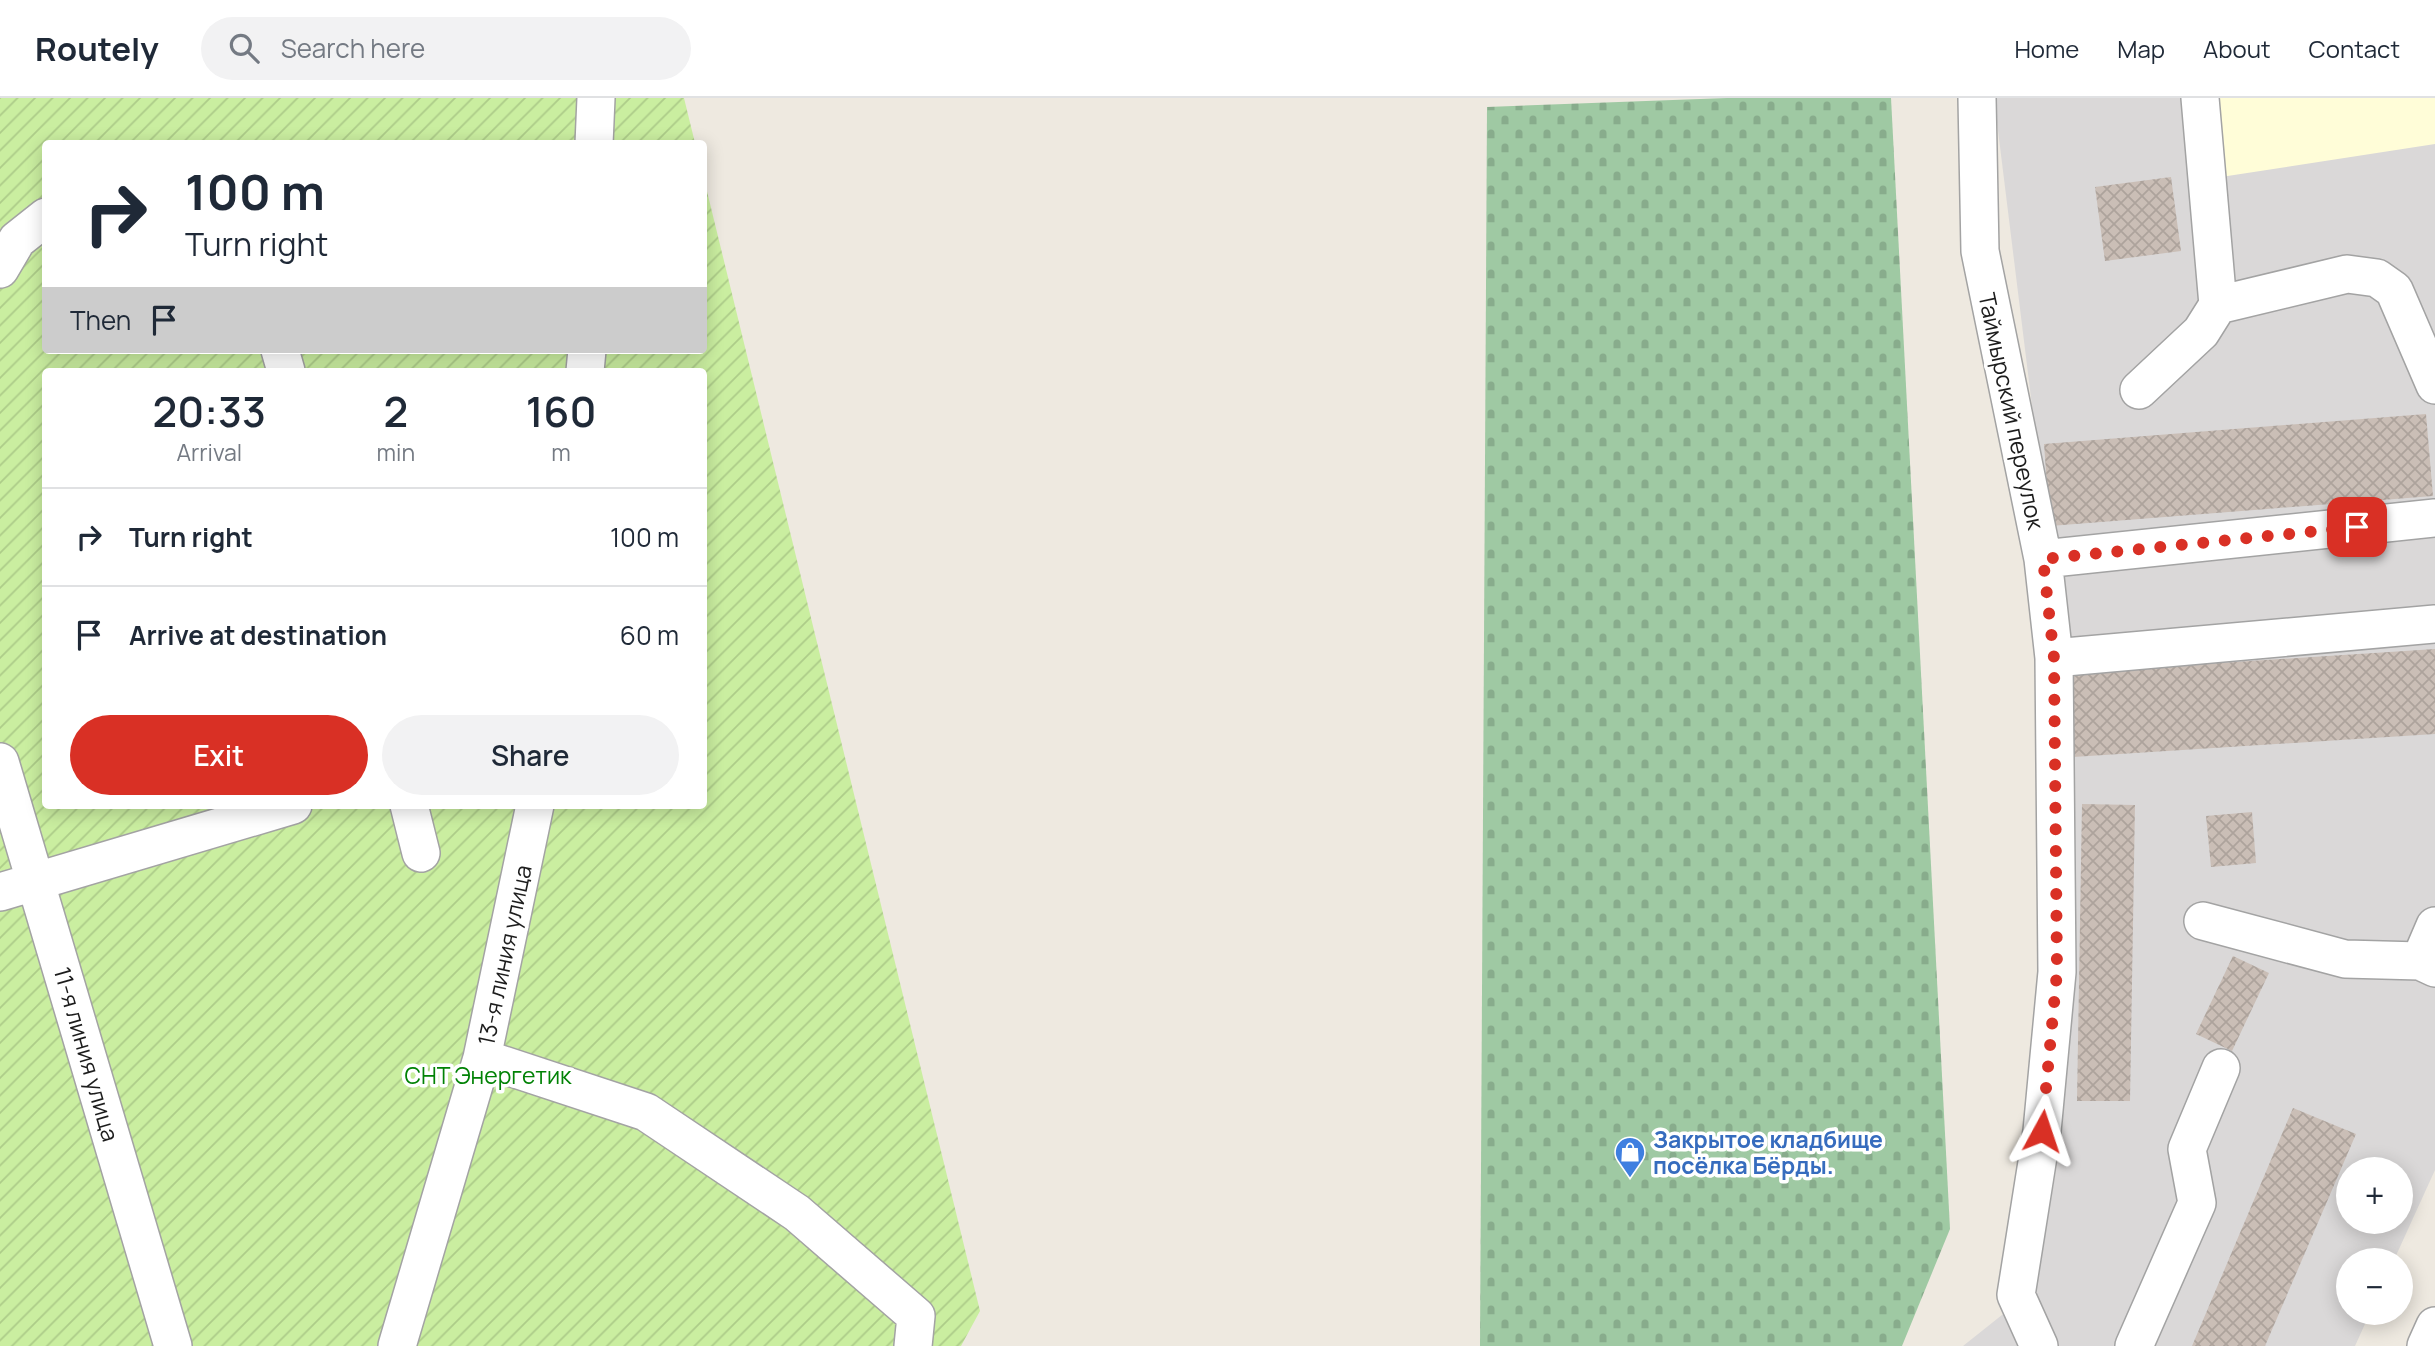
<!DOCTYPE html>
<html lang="en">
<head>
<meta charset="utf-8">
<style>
	:root { --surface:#fff; --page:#f2f2f3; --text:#1f2937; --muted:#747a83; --line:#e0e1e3; --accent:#d93025 }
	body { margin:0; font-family:Manrope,sans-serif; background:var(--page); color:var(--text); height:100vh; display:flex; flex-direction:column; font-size:26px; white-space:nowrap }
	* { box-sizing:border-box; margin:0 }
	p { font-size:23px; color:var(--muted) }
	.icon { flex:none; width:38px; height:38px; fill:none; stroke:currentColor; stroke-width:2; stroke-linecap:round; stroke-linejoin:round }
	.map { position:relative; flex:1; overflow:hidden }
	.panel { position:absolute; left:42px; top:270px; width:665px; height:441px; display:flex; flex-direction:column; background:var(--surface); border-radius:7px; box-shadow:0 4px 18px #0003 }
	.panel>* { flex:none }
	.hud { position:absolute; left:42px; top:42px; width:665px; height:214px; border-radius:7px; box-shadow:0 4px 18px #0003; background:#fff; color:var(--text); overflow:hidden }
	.buttons { position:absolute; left:2336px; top:1059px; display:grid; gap:14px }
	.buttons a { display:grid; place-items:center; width:77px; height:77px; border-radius:50%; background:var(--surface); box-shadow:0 4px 18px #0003; font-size:35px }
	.pin { position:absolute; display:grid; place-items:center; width:60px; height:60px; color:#fff; margin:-30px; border-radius:14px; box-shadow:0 4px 10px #0006 }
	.me { position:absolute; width:77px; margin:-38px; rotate:5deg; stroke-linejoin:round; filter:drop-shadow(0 0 5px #0008) }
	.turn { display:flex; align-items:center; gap:24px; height:147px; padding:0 28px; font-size:32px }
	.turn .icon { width:91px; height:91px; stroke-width:2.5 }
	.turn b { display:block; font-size:49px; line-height:60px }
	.then { display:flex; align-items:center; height:66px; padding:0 28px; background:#0003; gap:14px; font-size:26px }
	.eta { display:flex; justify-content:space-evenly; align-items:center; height:119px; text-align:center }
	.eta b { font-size:42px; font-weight:600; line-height:49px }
	.button { display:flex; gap:14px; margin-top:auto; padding:14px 28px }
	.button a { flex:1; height:80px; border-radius:42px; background:var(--accent); color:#fff; font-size:28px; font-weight:600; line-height:80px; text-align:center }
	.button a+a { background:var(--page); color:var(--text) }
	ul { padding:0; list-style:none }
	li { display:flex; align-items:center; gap:21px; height:98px; padding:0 28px; border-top:2px solid var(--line) }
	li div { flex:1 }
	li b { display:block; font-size:26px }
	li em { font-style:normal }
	header { display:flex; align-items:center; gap:42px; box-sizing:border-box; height:98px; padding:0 35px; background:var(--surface); border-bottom:2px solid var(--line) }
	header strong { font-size:33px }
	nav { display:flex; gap:38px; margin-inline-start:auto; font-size:24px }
	.search { width:490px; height:63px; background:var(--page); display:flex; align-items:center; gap:18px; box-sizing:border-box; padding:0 24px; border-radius:38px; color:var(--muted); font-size:26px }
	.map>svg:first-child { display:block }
	.residential { fill:#dad8d8; fill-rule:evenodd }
	.education { fill:#fffdd8 }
	.cemetery { fill:url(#cemetery-stones) }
	.garden { fill:url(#garden-furrows); fill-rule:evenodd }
	.building { fill:url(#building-cross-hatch) }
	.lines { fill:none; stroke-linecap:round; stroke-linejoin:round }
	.minor-casing { stroke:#a3a3a3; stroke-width:40 }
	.minor { stroke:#fff; stroke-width:37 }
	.route { stroke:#d93025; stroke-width:12; stroke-dasharray:0 21.6 }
	.labels { text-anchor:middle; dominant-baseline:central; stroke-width:7; stroke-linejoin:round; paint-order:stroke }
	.street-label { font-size:23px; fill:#1c1c1c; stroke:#fff }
	.park-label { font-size:23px; fill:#018205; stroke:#fff }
	.shop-label { font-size:23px; font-weight:bold; fill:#366cbe; stroke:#fff; text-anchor:start }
</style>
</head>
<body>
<header>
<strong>Routely</strong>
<div class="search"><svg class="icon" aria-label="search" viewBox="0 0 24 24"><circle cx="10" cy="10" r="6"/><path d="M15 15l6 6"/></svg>Search here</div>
<nav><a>Home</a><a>Map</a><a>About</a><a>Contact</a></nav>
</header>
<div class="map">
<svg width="2435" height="1248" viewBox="0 0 2435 1248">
	<defs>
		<pattern id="cemetery-stones" width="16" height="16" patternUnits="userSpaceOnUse" patternTransform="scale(1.75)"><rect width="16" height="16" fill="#9fc9a3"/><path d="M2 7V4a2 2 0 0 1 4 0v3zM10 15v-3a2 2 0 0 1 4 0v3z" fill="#88ac8c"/></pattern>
		<pattern id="garden-furrows" width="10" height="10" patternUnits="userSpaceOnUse" patternTransform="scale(1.75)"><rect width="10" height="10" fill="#caeea0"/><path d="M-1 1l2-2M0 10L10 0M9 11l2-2" fill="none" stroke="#adcc89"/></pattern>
		<pattern id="building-cross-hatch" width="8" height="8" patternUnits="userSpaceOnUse" patternTransform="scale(1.75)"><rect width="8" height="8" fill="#cabeb6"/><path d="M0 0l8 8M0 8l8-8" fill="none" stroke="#ada39c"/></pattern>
	</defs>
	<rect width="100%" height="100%" fill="#eee9e0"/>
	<path class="residential" d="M 1994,0 L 2435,0 L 2435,1072 L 2394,1162 L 2348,1162 L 2348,1214 L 2370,1215 L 2355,1248 L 1963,1248 L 2036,1190 L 2062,1037 L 2069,693 L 2054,486 ZM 2348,1071 L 2401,1071 L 2401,1124 L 2348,1124 Z"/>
	<path class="education" d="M 2214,0 L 2435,0 L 2435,46 L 2221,79 Z"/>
	<path class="cemetery" d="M 1727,0 L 1891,0 L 1950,1131 L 1902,1248 L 1480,1248 L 1487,9 Z"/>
	<path class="garden" d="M 0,0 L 684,0 L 695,45 L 46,46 L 46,252 L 704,252 L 704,81 L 980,1213 L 961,1248 L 0,1248 ZM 46,273 L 704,273 L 704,707 L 46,707 Z"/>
	<path class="building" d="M 2171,79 L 2181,153 L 2105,163 L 2095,89 Z
		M 2426,316 L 2433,398 L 2050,428 L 2044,346 Z
		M 2435,551 L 2435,636 L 2073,659 L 2067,575 Z
		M 2082,706 L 2135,707 L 2130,1003 L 2077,1003 Z
		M 2252,714 L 2256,765 L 2211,769 L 2206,718 Z
		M 2233,858 L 2269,875 L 2232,953 L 2196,936 Z
		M 2293,1010 L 2356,1036 L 2265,1248 L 2192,1248 Z"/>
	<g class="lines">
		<g class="minor-casing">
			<path id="minor" d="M 1977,0 L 1980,153 L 2043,461 L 2054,560 L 2057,874 L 2042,1033 L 2016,1197 L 2039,1248
				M 594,46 L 596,0
				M 0,171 L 17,142 L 46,119
				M 2218,207 L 2347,176 L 2377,180 L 2394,192 L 2435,287
				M 280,252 L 286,273
				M 585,273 L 587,252
				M 2139,292 L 2201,234 L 2218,207 L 2200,0
				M 2043,461 L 2435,420
				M 2054,560 L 2435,526
				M 0,664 L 173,1248
				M 409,707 L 421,755
				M 0,794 L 293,707
				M 2203,823 L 2345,861 L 2420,863 L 2435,870
				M 2420,863 L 2435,828
				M 482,960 L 646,1014 L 797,1115 L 916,1218 L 913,1248
				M 397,1248 L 482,960 L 535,707
				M 2134,1248 L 2197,1105 L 2187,1051 L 2221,970
				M 2426,1248 L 2435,1228"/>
		</g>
		<use href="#minor" class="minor"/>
	</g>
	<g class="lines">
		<path class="route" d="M 2042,1033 L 2057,874 L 2054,560 L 2043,461 L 2357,429"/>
	</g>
	<defs>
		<g id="shop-pin" transform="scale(1.575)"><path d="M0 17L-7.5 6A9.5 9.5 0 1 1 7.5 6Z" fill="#3f7fe0" stroke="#fff"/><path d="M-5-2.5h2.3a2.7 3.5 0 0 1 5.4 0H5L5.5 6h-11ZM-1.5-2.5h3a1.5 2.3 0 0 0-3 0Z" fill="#fff"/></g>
	</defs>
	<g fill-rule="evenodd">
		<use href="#shop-pin" x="1630" y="1054"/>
	</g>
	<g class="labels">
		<g class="street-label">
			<text transform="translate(2012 313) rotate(78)">Таймырский переулок</text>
			<text transform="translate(504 857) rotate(-78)">13-я линия улица</text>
			<text transform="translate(87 956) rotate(74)">11-я линия улица</text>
		</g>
		<g class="park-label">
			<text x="488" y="977">СНТ Энергетик</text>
		</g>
		<g class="shop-label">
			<text x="1653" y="1041">Закрытое кладбище<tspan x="1653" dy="26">посёлка Бёрды.</tspan></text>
		</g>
	</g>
</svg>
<div class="buttons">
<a>+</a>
<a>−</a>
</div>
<div class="pin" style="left:2357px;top:429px;background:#d93025"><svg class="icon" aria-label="arrive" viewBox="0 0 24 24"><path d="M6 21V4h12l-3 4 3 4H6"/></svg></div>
<svg class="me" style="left:2042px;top:1033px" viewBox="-20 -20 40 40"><path d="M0-17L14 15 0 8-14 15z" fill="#d93025" stroke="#fff" stroke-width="4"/></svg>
<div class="hud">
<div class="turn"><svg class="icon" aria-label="right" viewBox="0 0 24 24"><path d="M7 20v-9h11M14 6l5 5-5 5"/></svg><div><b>100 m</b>Turn right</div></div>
<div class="then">Then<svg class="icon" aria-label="arrive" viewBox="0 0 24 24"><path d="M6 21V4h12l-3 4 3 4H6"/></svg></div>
</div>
<section class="panel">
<div class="eta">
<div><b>20:33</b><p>Arrival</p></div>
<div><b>2</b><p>min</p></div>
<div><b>160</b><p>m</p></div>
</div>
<ul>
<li><svg class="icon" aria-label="right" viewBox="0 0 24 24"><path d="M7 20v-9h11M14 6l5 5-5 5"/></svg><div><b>Turn right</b></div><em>100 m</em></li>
<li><svg class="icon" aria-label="arrive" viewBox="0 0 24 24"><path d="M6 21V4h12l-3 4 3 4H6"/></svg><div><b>Arrive at destination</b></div><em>60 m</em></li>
</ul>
<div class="button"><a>Exit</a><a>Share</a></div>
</section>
</div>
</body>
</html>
